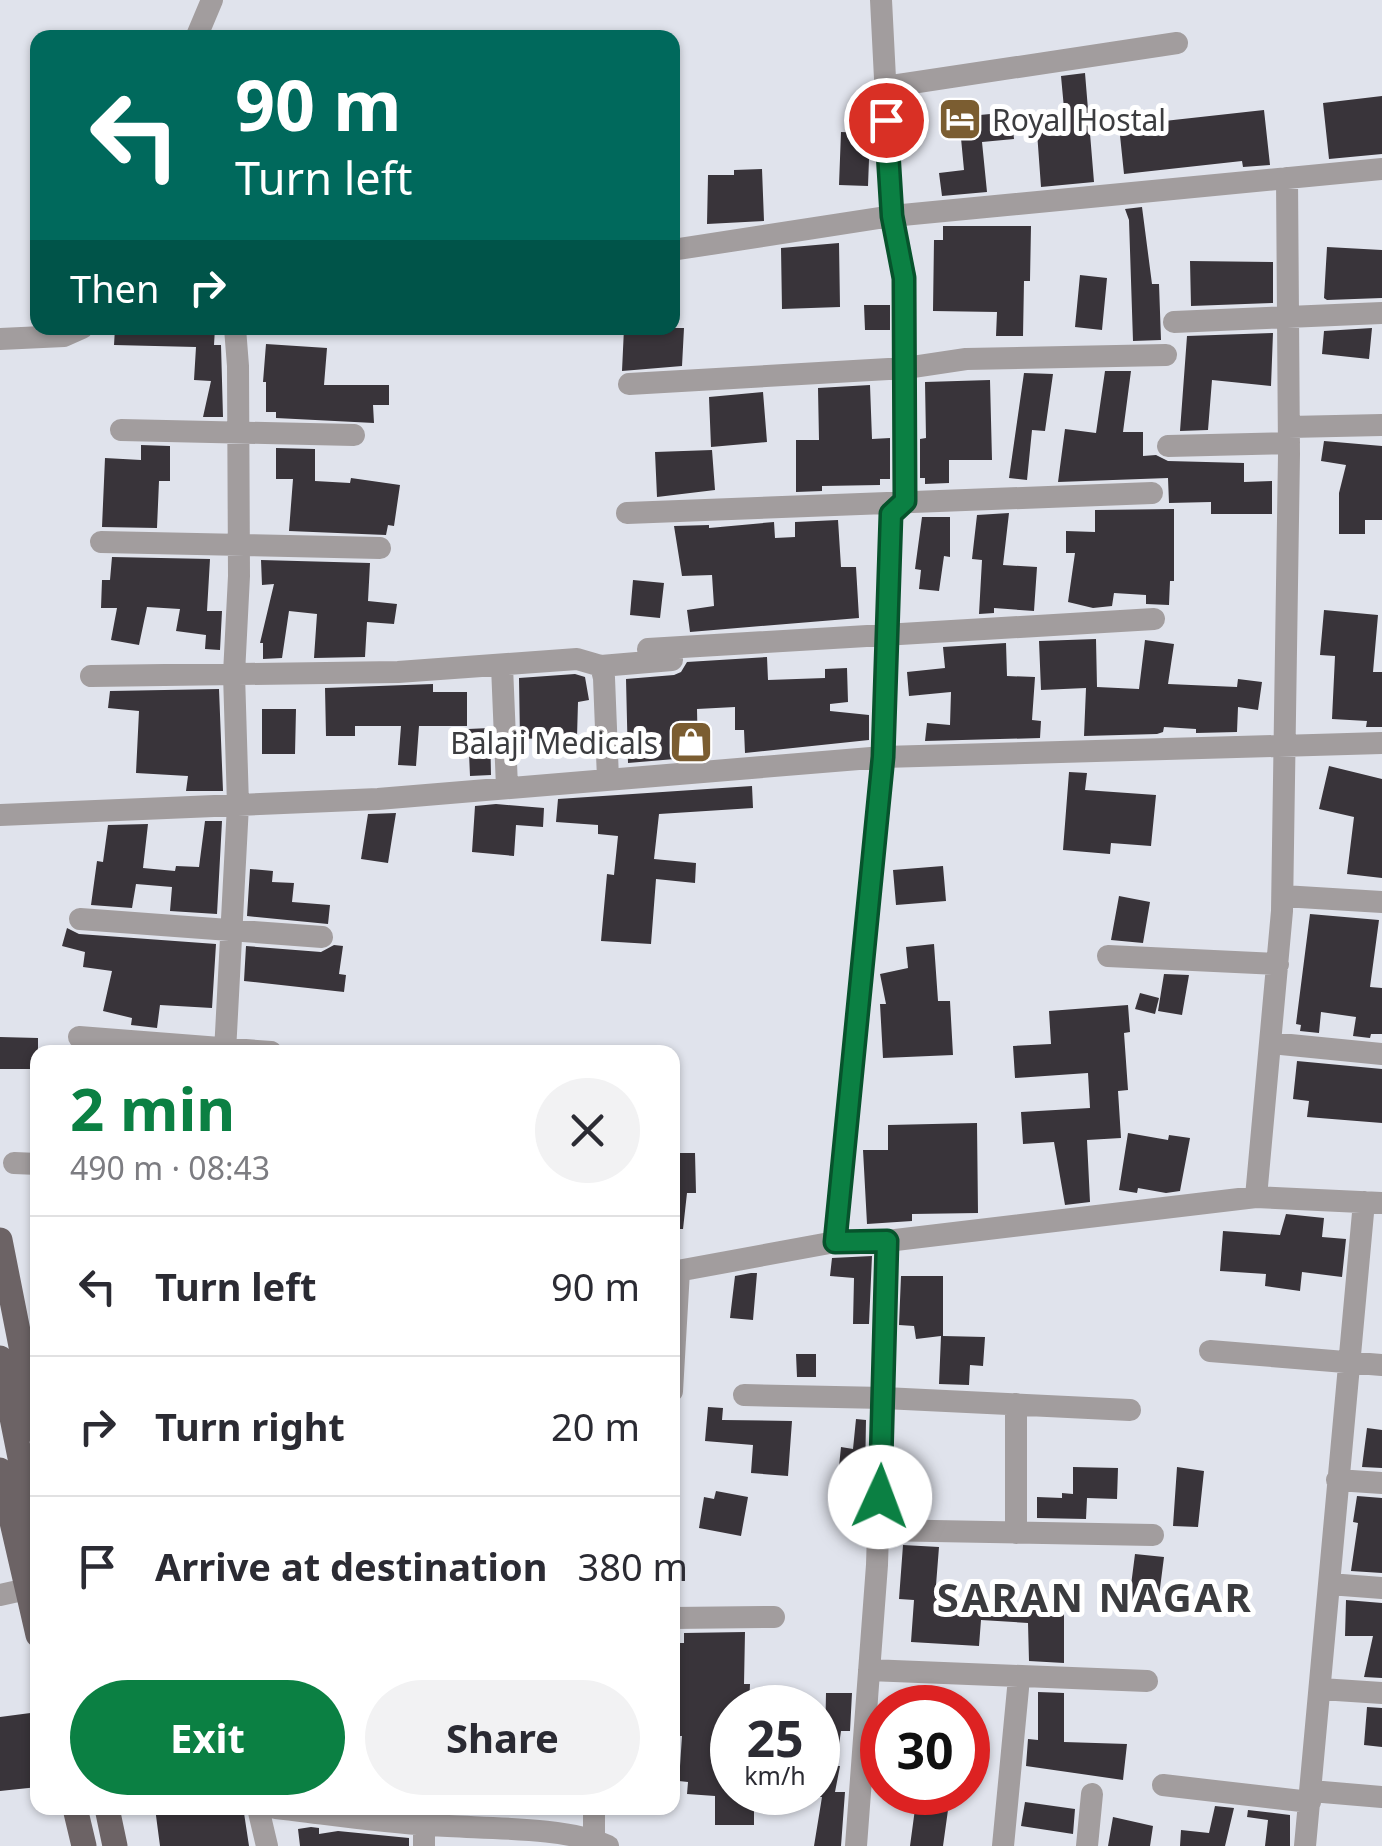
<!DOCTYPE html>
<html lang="en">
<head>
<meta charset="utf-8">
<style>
	:root { --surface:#fff; --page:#f2f2f3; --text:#2b2b33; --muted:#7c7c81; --line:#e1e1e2; --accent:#0b8043 }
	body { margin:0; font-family:"Noto Sans",sans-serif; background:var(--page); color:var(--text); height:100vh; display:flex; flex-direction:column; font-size:38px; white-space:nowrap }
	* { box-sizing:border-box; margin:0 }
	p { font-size:32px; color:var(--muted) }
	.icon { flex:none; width:55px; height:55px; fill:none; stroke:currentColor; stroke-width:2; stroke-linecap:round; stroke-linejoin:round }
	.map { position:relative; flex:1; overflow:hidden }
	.drawer { position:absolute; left:30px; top:1045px; width:650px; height:770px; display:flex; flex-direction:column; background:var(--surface); border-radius:20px; box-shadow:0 2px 8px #0004 }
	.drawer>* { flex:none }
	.guide { position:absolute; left:30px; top:30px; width:650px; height:305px; border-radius:20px; box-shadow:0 2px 8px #0004; background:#00695c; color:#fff; overflow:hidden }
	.speed { position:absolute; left:710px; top:1685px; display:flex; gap:20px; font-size:50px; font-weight:700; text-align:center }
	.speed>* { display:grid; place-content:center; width:130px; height:130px; border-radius:50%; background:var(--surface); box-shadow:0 2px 8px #0004; line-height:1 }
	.speed small { font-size:25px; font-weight:400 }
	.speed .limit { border:15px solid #d22; background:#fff; color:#111 }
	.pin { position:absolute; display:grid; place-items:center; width:85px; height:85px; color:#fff; margin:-42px; border:5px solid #fff; border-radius:50%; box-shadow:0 2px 10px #0007 }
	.me { position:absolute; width:110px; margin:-55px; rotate:2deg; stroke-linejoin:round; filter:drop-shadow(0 0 8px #0008) }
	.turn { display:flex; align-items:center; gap:35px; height:210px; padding:0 40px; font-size:45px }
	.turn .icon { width:130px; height:130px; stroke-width:2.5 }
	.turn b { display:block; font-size:70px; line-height:85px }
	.then { display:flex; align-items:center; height:95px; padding:0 40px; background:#0003; gap:20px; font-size:38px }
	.round { display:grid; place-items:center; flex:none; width:105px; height:105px; border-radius:52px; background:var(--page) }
	.headline { display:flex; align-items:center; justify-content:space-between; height:170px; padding:0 40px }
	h1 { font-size:60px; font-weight:700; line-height:75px; color:var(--accent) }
	.cta { display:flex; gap:20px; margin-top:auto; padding:20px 40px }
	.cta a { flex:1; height:115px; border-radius:60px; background:var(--accent); color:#fff; font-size:40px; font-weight:700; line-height:115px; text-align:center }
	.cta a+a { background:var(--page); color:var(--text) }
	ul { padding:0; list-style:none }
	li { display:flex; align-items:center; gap:30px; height:140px; padding:0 40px; border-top:2px solid var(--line) }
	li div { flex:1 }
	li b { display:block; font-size:38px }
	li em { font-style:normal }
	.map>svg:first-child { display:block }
	.building { fill:#39343a }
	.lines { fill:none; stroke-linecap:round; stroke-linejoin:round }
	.minor { stroke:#a29d9e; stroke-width:22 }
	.major { stroke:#6c6365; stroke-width:25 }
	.route-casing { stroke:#07532c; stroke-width:25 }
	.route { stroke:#0b8043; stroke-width:18 }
	.labels { text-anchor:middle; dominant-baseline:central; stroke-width:10; stroke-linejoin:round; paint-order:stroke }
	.poi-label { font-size:30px; fill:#3b3c3f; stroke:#fff; text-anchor:start }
	.district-label { font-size:40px; font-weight:bold; letter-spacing:2.5px; fill:#3b3c3f; stroke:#fff }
</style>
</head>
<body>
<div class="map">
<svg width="1382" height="1846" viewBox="0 0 1382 1846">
	<rect width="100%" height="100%" fill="#e0e3ec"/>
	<path class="building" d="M 1085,73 L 1094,182 L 1041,187 L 1037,132 L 1066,130 L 1061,76 Z
		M 1382,96 L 1382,154 L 1329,159 L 1323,103 Z
		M 1264,110 L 1270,165 L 1243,167 L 1242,161 L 1124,174 L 1119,126 Z
		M 1011,112 L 1014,139 L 982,142 L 987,192 L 942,196 L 939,173 L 964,170 L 959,117 Z
		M 841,132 L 870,133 L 868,186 L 839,185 Z
		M 762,169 L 764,221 L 707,224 L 708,175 L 734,175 L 734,170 Z
		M 1142,207 L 1152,284 L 1159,284 L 1161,340 L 1133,341 L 1129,220 L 1125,209 Z
		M 943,226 L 1031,226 L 1030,281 L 1024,281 L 1023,336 L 996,336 L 997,312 L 933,311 L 934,240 L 943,240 Z
		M 839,243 L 840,307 L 782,309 L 781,248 Z
		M 1327,247 L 1382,250 L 1382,298 L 1327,300 L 1324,298 Z
		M 1190,261 L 1273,262 L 1273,303 L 1191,306 Z
		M 1080,275 L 1107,278 L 1102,330 L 1075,327 Z
		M 864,305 L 890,305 L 890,330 L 865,330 Z
		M 115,328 L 215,328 L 214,345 L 221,345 L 223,417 L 203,417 L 211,381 L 194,380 L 196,347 L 114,345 Z
		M 624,328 L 684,328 L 682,366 L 622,371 Z
		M 1372,328 L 1369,359 L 1322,354 L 1324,331 Z
		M 1273,333 L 1271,386 L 1212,380 L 1208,430 L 1180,431 L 1187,336 Z
		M 266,344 L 327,348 L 324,385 L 389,385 L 389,405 L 373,405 L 374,423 L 276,418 L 276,412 L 266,412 L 266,382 L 263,382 Z
		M 1105,371 L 1131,371 L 1123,432 L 1143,432 L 1143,456 L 1156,455 L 1168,461 L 1244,463 L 1244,482 L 1272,481 L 1272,514 L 1211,514 L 1211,502 L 1169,503 L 1168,478 L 1058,482 L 1065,429 L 1096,433 Z
		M 1024,373 L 1053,374 L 1045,431 L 1032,430 L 1027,480 L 1009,478 Z
		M 990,380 L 992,460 L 949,460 L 949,483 L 925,484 L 925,478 L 920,478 L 920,439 L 926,438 L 925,382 Z
		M 870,385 L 872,439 L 890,438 L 890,479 L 880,479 L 880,485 L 822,486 L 822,491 L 796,492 L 796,440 L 819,440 L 818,388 Z
		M 763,392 L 767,442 L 711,447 L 709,397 Z
		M 1324,441 L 1382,446 L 1382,520 L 1365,520 L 1365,534 L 1339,534 L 1339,493 L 1346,465 L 1321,461 Z
		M 141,445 L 170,446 L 170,481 L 159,481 L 157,528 L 102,527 L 105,458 L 141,460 Z
		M 276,448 L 315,449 L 315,481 L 350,483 L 351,478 L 400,485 L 394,526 L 388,525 L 386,535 L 289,531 L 293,479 L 276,479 Z
		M 712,450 L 715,490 L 657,497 L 655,452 Z
		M 1174,509 L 1174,581 L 1170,581 L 1169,605 L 1146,604 L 1146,595 L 1114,593 L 1112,606 L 1093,608 L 1068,602 L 1075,553 L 1066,553 L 1066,531 L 1095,532 L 1095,510 Z
		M 1009,513 L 1003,565 L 1037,567 L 1034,611 L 994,608 L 994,613 L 979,614 L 982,560 L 972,559 L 977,515 Z
		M 922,517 L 950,517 L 950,557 L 944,556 L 939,591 L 919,589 L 921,570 L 915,569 Z
		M 838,520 L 841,567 L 856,567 L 859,618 L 690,632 L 687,610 L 714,606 L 712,575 L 682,576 L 674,526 L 709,525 L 709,528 L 774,522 L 775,538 L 795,537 L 795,522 Z
		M 112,557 L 210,559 L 207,611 L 222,611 L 220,650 L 205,649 L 206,635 L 176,631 L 180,609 L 147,607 L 139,645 L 111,640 L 117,608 L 101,608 L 102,580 L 110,580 Z
		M 261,560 L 370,563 L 368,601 L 397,604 L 394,624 L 367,622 L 365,657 L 314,658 L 317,614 L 289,611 L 282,658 L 263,659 L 263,643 L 260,643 L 274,584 L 262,585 Z
		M 633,580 L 664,583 L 660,618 L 630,615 Z
		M 1324,610 L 1378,615 L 1373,672 L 1382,672 L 1382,727 L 1366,727 L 1367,721 L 1332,719 L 1335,656 L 1320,655 Z
		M 1096,639 L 1097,687 L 1139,689 L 1145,640 L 1174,644 L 1168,684 L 1237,687 L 1238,679 L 1262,682 L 1258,710 L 1238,707 L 1237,732 L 1196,733 L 1196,729 L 1164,727 L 1163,732 L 1157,734 L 1084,736 L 1086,688 L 1041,690 L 1039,641 Z
		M 1006,643 L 1007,676 L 1035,677 L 1032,720 L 1041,721 L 1040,738 L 925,741 L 927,723 L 950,725 L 951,692 L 909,696 L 907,672 L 945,668 L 943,647 Z
		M 767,657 L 768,680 L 825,678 L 825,669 L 847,668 L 848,702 L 830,704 L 830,711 L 869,715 L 869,740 L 745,753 L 744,730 L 735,730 L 735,707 L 697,709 L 698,757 L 628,763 L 626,679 L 674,675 L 681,672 L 687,662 Z
		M 575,674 L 585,677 L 589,700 L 578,702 L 577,737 L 520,739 L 519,678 Z
		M 433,684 L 433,692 L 467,692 L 467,726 L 419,726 L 416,766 L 398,765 L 401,726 L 355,726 L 355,736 L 326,736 L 325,688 Z
		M 219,689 L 223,791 L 186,791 L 188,776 L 136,773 L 139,711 L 108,708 L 110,691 Z
		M 262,709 L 296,709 L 295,754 L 262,754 Z
		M 490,728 L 491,775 L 470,776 L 468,729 Z
		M 1329,766 L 1382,779 L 1382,878 L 1347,874 L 1354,817 L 1319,809 Z
		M 1069,772 L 1087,773 L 1085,790 L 1156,795 L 1151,846 L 1111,843 L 1110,854 L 1063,850 Z
		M 752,786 L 753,808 L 659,814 L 654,859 L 696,863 L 695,883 L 656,879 L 651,944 L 601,941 L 607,874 L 614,875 L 618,836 L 598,834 L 598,825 L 556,822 L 558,799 Z
		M 496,804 L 544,808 L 543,827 L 516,825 L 514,856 L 472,852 L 475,806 Z
		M 396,813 L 388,863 L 361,859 L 368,814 Z
		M 205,821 L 222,821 L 217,914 L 170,911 L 172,887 L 136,884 L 132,908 L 91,905 L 97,861 L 103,862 L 108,825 L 148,824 L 143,868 L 175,871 L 176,866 L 199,867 Z
		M 943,866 L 946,901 L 896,905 L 893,870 Z
		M 250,869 L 273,871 L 272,882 L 294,883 L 292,902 L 330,905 L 328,924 L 247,916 Z
		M 1119,896 L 1150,902 L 1143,943 L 1111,940 Z
		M 1310,914 L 1379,920 L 1370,987 L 1382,988 L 1382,1034 L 1371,1034 L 1370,1038 L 1353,1036 L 1356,1017 L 1321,1012 L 1319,1033 L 1300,1031 L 1301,1025 L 1296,1024 Z
		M 67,928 L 79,934 L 216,944 L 212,1008 L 160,1005 L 157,1028 L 131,1025 L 132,1018 L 103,1011 L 112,971 L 83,967 L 85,952 L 62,946 Z
		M 934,944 L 938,1001 L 950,1001 L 953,1055 L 883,1058 L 880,1004 L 886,1004 L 880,974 L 908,968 L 906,947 Z
		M 334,945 L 343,946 L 339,974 L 346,975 L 344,992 L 244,981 L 246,946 L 321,952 Z
		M 1164,974 L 1189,975 L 1182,1015 L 1158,1011 Z
		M 1140,993 L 1159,998 L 1155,1014 L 1135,1009 Z
		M 1128,1005 L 1130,1032 L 1124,1033 L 1128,1090 L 1118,1091 L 1121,1138 L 1087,1140 L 1090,1202 L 1065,1205 L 1054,1142 L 1023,1144 L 1021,1112 L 1090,1108 L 1088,1073 L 1015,1078 L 1013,1046 L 1051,1044 L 1049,1011 Z
		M 0,1037 L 38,1038 L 38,1069 L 0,1069 Z
		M 1297,1061 L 1382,1069 L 1382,1123 L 1307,1117 L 1309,1101 L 1293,1099 Z
		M 977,1123 L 978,1213 L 912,1214 L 912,1221 L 867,1224 L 863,1150 L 888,1150 L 888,1125 Z
		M 1128,1133 L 1168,1140 L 1169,1135 L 1190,1138 L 1180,1191 L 1166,1193 L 1138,1188 L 1137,1193 L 1119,1190 Z
		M 672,1153 L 695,1153 L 696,1193 L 687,1193 L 683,1229 L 672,1229 Z
		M 1286,1214 L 1324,1218 L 1322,1237 L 1346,1239 L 1342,1277 L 1302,1272 L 1300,1291 L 1265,1286 L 1266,1274 L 1220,1271 L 1223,1231 L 1280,1235 Z
		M 872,1256 L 869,1324 L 853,1324 L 854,1278 L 830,1276 L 832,1258 Z
		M 751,1273 L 757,1273 L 753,1320 L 730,1318 L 735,1276 Z
		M 901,1276 L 943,1276 L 943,1336 L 985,1337 L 983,1366 L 970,1365 L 969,1385 L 939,1384 L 941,1336 L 916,1339 L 914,1326 L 899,1325 Z
		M 796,1354 L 816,1354 L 816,1377 L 797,1377 Z
		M 708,1407 L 723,1408 L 722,1420 L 792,1421 L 788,1476 L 751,1473 L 753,1445 L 705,1441 Z
		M 856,1419 L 866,1420 L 865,1478 L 838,1476 L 841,1447 L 853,1449 Z
		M 1367,1428 L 1382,1430 L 1382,1468 L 1362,1467 Z
		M 1073,1467 L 1118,1468 L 1117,1499 L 1087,1498 L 1086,1519 L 1037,1518 L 1037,1497 L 1062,1498 L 1062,1493 L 1073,1494 Z
		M 1177,1467 L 1204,1471 L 1198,1527 L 1173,1526 Z
		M 716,1491 L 748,1497 L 741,1536 L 699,1528 L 704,1497 L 714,1499 Z
		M 1357,1496 L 1382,1498 L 1382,1573 L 1351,1571 L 1358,1523 L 1353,1522 Z
		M 903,1545 L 939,1547 L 935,1598 L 1011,1603 L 1011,1608 L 1064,1607 L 1064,1663 L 1029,1661 L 1028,1623 L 981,1620 L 979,1646 L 911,1642 L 914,1600 L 899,1599 Z
		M 1135,1554 L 1164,1557 L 1158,1604 L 1129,1601 Z
		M 1346,1600 L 1382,1603 L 1382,1678 L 1364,1677 L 1373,1636 L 1345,1636 Z
		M 745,1632 L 744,1684 L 750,1684 L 749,1708 L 732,1708 L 732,1737 L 729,1737 L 726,1772 L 732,1772 L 732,1792 L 754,1792 L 754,1825 L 715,1825 L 715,1796 L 687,1794 L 688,1782 L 679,1781 L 682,1736 L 672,1736 L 672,1643 L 684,1643 L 684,1633 Z
		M 1038,1692 L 1064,1693 L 1064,1742 L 1127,1744 L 1123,1780 L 1026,1766 L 1028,1739 L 1038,1740 Z
		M 826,1693 L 852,1693 L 850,1731 L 841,1731 L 836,1766 L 840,1766 L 835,1792 L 845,1792 L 841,1846 L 814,1846 L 822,1797 L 818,1797 L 818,1742 L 825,1743 Z
		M 1367,1707 L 1382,1708 L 1382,1747 L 1364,1745 Z
		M 38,1712 L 38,1787 L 0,1791 L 0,1717 Z
		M 917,1794 L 937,1797 L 935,1807 L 948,1810 L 943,1846 L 910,1846 Z
		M 1025,1802 L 1075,1809 L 1073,1834 L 1021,1826 Z
		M 1215,1806 L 1234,1808 L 1225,1846 L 1180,1846 L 1181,1830 L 1209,1833 Z
		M 155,1808 L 207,1808 L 208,1815 L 244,1813 L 249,1846 L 160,1846 Z
		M 1248,1810 L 1290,1815 L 1290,1846 L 1265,1846 L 1268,1820 L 1247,1817 Z
		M 1113,1817 L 1153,1826 L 1150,1846 L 1108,1846 Z
		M 311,1827 L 319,1828 L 319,1834 L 338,1831 L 409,1838 L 409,1846 L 300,1846 L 298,1829 Z"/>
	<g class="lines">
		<path class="minor" d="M 196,38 L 212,0
			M 885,87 L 1177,43
			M 672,250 L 892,216 L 1382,169
			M 1174,322 L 1382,313
			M 0,339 L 64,336 L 82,328
			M 629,384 L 906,368 L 966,359 L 1166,355
			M 1289,427 L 1382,425
			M 121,430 L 354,435
			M 1168,446 L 1289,443
			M 627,513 L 1152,493
			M 101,542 L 380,548
			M 648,649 L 1154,619
			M 502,666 L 507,787
			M 601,666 L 672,660
			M 91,676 L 398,672 L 577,659 L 601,666 L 604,678 L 608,779
			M 0,815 L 378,799 L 883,757 L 891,514 L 905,501 L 905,277 L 892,216 L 881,0
			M 1283,896 L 1382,902
			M 80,919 L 322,937
			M 1108,956 L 1278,964
			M 79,1037 L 271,1052
			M 1270,1043 L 1382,1054
			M 225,1052 L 238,805 L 234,674 L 239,576 L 238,366 L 235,328
			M 14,1163 L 38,1164
			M 1256,1197 L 1282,911 L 1289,454 L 1287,178
			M 835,1242 L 883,757 L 1382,743
			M 672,1272 L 835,1242 L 887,1241 L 1256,1197 L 1382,1203
			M 1210,1351 L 1382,1365
			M 672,1391 L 679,1271
			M 744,1395 L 884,1398 L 1130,1410
			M 1016,1404 L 1016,1533
			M 1337,1480 L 1382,1483
			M 878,1530 L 1153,1535
			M 1329,1584 L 1382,1588
			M 0,1595 L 27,1589
			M 672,1618 L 774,1617
			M 869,1670 L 1147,1681
			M 1321,1689 L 1382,1693
			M 1163,1785 L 1310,1802
			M 1311,1791 L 1382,1797
			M 258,1808 L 267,1846
			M 276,1808 C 328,1814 379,1822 431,1825 C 481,1829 565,1826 608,1846
			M 424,1808 L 424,1846
			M 594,1808 L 594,1840
			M 856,1846 L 877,1565 L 887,1241
			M 1003,1846 L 1019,1678
			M 1087,1846 L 1092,1794
			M 1305,1846 L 1364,1202"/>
		<path class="major" d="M 0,1240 L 38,1432
			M 0,1358 L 38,1547
			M 0,1470 L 38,1635
			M 75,1808 L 84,1846
			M 107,1808 L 115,1846"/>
	</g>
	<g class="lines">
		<g class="route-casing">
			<path id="route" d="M 880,1497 L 887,1241 L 835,1242 L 883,757 L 891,514 L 905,501 L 904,278 L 892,216 L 886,120"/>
		</g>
		<use href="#route" class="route"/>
	</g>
	<defs>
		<g id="hotel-square" transform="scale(2.25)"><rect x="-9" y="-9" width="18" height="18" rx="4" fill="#7b5d31" stroke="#fff"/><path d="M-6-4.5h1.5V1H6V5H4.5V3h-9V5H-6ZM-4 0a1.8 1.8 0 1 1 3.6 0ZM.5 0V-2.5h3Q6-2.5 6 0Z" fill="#fff"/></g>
		<g id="shop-square" transform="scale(2.25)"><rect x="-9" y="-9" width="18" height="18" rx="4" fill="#7b5d31" stroke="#fff"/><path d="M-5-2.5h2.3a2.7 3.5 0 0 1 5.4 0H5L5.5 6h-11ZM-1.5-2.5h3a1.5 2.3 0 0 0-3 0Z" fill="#fff"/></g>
	</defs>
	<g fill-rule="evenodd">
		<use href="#hotel-square" x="960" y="119"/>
		<use href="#shop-square" x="691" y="742"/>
	</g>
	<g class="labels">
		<g class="poi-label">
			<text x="992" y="119">Royal Hostal</text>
			<text x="658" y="742" text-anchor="end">Balaji Medicals</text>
		</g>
		<g class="district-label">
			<text x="1095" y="1596">SARAN NAGAR</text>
		</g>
	</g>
</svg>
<div class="speed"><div>25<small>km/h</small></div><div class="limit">30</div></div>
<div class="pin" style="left:886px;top:120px;background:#d93025"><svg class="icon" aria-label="arrive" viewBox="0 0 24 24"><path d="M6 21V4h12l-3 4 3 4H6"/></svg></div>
<svg class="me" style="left:880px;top:1497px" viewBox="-20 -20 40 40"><circle r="19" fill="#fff"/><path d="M0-13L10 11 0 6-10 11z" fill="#0b8043"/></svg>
<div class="guide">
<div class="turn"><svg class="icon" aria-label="left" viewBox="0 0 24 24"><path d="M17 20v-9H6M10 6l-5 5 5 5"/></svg><div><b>90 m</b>Turn left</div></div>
<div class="then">Then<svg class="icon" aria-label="right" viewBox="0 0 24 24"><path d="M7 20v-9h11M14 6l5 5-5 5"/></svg></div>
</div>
<section class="drawer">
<div class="headline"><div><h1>2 min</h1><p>490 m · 08:43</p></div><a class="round"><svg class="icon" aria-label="close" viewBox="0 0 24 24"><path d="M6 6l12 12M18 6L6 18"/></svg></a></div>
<ul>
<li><svg class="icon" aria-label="left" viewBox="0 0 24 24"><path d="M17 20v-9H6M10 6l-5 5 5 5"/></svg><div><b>Turn left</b></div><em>90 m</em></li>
<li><svg class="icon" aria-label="right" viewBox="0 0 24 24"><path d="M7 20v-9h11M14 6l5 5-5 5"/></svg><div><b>Turn right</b></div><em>20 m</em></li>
<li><svg class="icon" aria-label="arrive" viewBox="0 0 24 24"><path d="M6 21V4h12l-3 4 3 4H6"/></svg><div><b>Arrive at destination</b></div><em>380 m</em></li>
</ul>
<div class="cta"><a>Exit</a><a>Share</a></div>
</section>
</div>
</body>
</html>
